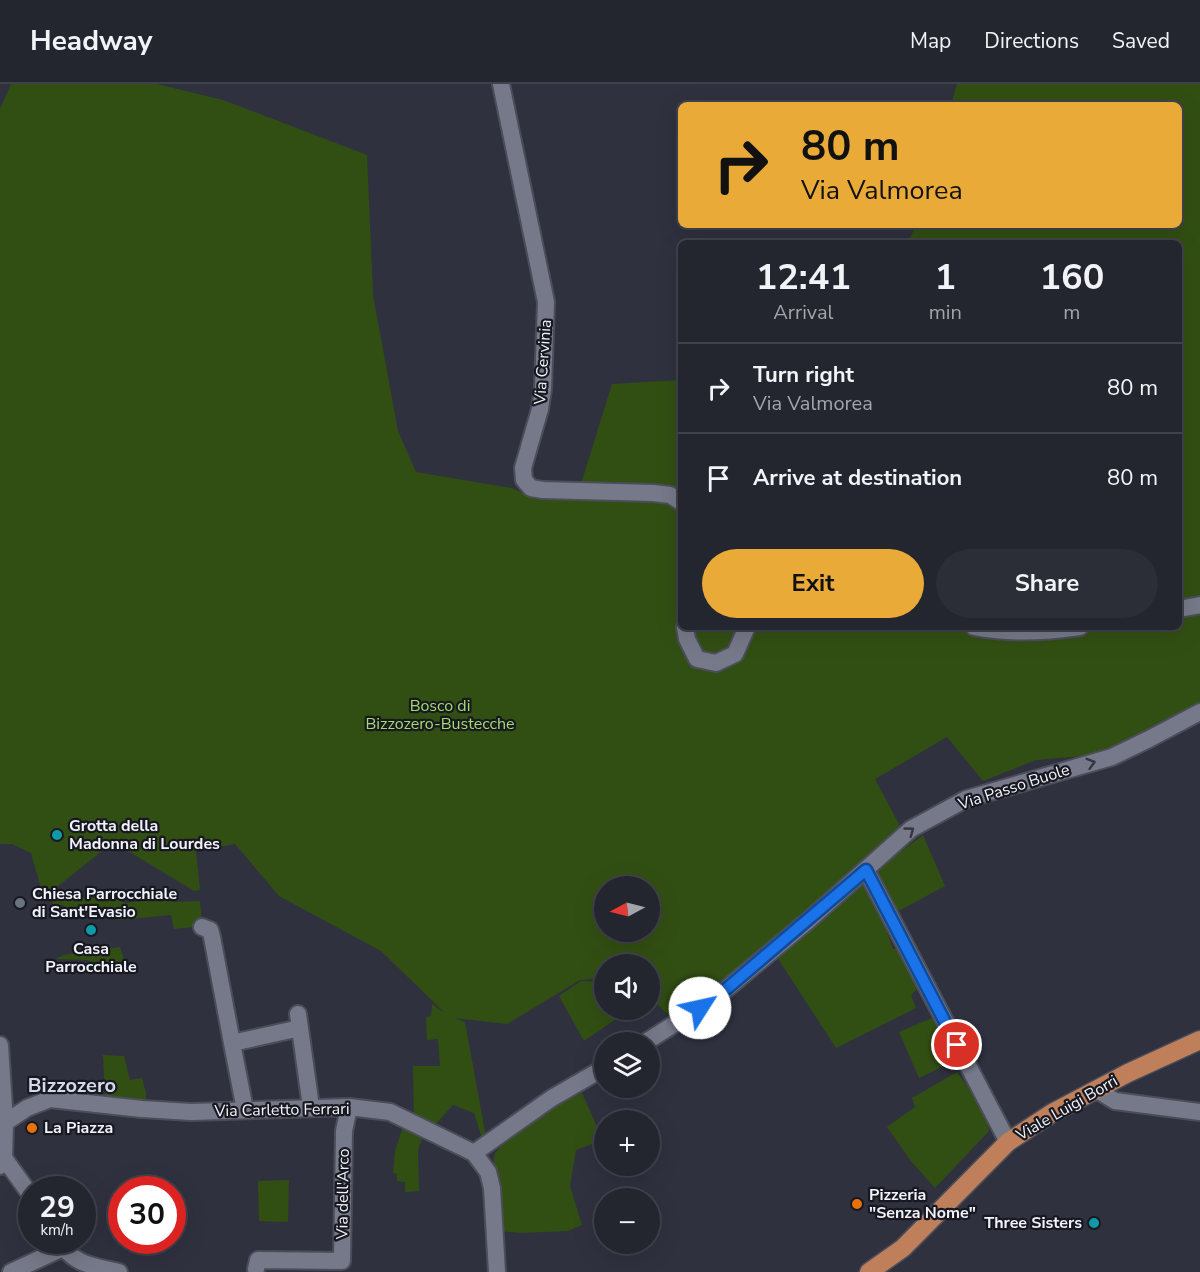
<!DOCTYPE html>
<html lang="en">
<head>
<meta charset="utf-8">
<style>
	:root { --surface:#23252f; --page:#2b2d37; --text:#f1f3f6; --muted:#a3a5aa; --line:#40424b; --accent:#eaaa38 }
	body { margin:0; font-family:"Nunito Sans",sans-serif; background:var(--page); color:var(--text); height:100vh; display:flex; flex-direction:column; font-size:22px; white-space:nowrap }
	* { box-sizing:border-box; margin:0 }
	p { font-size:20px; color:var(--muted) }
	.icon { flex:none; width:33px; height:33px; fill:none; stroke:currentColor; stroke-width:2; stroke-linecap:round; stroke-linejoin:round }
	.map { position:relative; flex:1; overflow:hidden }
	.side { position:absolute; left:678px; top:156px; width:504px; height:390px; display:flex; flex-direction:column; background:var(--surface); border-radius:9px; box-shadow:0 6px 24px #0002,0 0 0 2px var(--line) }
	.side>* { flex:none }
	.guide { position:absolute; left:678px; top:18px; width:504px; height:126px; border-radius:9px; box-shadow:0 6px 24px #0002,0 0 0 2px var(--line); background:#eaaa38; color:#111; overflow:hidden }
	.needle { width:39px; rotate:263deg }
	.fabs { position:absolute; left:594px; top:792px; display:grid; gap:12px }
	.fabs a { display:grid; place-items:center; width:66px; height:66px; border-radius:50%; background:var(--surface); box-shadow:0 6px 24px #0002,0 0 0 2px var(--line); font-size:30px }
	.speed { position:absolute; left:18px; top:1092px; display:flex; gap:12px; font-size:30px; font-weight:700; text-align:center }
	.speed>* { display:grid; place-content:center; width:78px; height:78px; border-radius:50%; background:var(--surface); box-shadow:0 6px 24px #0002,0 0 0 2px var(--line); line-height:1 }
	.speed small { font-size:15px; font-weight:400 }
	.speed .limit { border:9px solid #d22; background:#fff; color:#111 }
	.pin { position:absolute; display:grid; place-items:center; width:51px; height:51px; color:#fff; margin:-26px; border:3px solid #fff; border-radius:50%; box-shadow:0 2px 6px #0007 }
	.me { position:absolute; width:66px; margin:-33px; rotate:55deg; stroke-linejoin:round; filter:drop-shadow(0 0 4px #0008) }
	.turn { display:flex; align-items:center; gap:21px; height:126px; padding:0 24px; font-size:27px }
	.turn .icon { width:78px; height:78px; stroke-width:2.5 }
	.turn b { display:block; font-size:42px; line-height:51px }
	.eta { display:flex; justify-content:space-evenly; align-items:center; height:102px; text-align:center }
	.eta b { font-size:36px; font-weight:700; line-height:42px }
	.action { display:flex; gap:12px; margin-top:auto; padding:12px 24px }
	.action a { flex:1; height:69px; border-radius:36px; background:var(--accent); color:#111; font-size:24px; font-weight:700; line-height:69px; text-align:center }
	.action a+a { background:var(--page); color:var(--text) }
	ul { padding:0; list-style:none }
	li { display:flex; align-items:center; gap:18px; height:90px; padding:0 24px; border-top:2px solid var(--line) }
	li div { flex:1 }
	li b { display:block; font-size:22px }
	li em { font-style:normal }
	header { display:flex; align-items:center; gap:36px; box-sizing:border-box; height:84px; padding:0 30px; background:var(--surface); border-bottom:2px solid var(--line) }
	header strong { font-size:28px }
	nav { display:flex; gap:33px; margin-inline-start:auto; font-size:21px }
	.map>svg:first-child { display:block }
	.green { fill:#324f13; fill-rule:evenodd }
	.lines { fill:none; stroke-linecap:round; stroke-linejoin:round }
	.minor-casing { stroke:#4b4d59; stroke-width:20 }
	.major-casing { stroke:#4b4d59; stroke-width:21 }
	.minor { stroke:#767989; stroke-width:16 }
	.major { stroke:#bf7f5a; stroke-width:18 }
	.oneway { stroke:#343640 }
	.route-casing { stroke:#114b97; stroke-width:15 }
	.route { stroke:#1a73e8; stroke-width:10 }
	.culture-dot { fill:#0f9aa8; stroke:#181920; stroke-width:2 }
	.worship-dot { fill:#6b7280; stroke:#181920; stroke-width:2 }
	.food-dot { fill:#e8710a; stroke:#181920; stroke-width:2 }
	.labels { text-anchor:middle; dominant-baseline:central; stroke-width:4.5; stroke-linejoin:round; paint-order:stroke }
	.street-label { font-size:16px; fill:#f1f2fc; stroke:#181920 }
	.park-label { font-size:16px; fill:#a3dd6e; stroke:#181920 }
	.poi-label { font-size:16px; font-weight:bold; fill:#f1f2fc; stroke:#181920; text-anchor:start }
	.quarter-label { font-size:20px; font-weight:bold; fill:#d6d8eb; stroke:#181920 }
</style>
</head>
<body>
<header>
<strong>Headway</strong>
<nav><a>Map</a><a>Directions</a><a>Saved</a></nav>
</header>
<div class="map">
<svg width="1200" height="1188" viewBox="0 0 1200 1188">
	<rect width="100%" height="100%" fill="#2f313f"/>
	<path class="green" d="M 11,0 L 157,0 L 223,16 L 367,71 L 373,211 L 398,347 L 416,388 L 512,404 L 536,415 L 576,416 L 612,300 L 681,296 L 681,543 L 1179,543 L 1179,159 L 907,159 L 914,146 L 916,141 L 1179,141 L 1179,21 L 951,21 L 957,0 L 1200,0 L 1200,634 L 1105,670 L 1036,676 L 983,697 L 947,653 L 875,695 L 901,744 L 675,938 L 650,913 L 650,880 L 604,880 L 604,894 L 580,896 L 507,940 L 454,934 L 465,938 L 486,1053 L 482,1054 L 474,1029 L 453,1021 L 433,1043 L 414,1035 L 413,982 L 440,982 L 438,955 L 427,956 L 426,933 L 431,932 L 432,920 L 445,929 L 381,867 L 279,812 L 235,760 L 196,767 L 200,806 L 194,807 L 113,758 L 47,811 L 43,811 L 31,769 L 12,760 L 0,760 L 0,25 ZM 604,802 L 650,802 L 650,848 L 604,848 Z
		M 923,751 L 945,802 L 895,829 L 876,786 Z
		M 857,801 L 862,801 L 867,802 L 890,845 L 887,848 L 893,865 L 900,865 L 918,904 L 911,911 L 916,924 L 836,964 L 775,870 Z
		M 103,808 L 107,809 L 125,819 L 159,815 L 173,818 L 200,817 L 202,842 L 174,845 L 171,831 L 118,836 L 117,831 L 98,832 L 97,826 L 65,828 L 64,821 L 53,821 L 52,815 L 62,813 L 97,814 Z
		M 120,863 L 125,878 L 90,878 L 89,876 L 56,875 L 63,871 Z
		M 581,897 L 604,898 L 604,926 L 625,926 L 625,927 L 616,935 L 584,957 L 559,912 Z
		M 934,933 L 956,976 L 919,994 L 899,948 Z
		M 103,971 L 124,972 L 130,996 L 142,994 L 146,1009 L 146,1018 L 105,1013 Z
		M 957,988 C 967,1001 988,1032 989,1047 L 935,1104 L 911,1077 L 887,1043 L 915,1023 L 912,1014 Z
		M 582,1009 L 603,1056 L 576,1066 L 570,1102 L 582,1141 L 568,1147 L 520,1149 L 500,1147 L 493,1083 L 495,1069 L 507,1055 L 553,1023 Z
		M 403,1043 L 420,1051 L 422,1055 L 418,1066 L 419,1107 L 405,1108 L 405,1098 L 397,1097 L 397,1090 L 393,1089 L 395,1067 Z
		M 289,1096 L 288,1138 L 259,1137 L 258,1097 Z"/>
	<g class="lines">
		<g class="minor-casing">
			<path id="minor" d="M 501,0 L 546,218 L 543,305 L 540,325 L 523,384 L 524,396 L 531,404 L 543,406 L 653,409 L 670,411 L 681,418
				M 1179,525 L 1200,521
				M 685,543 L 687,555 L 697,575 L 716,579 L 735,570 L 747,543
				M 974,543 C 1008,550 1046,548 1080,543
				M 866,786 L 1008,1058
				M 202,843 L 210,846 L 212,853 L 232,959
				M 298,930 L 311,1023
				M 646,958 L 718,912 L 809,836 L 911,745 L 966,715 L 1112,673 L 1149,655 L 1200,628
				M 0,961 L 5,1039 L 4,1074 L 0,1082
				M 1097,1006 L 1115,1017 L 1200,1028
				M 245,1026 L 232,959 L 300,944
				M 0,1042 L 27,1024 L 50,1015 L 142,1025 L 191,1028 L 349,1023 L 390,1028 L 474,1069 L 488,1088 L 492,1104 L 497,1188
				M 474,1069 L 552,1014 L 604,984
				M 4,1074 L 32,1113
				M 58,1156 C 73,1181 93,1182 119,1188
				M 256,1185 L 258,1176 L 342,1177 L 344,1047 L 349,1023
				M 11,1188 L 63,1164"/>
		</g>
		<g class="major-casing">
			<path id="major" d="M 869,1188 L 903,1164 L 1008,1058 L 1052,1029 L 1128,989 L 1200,956"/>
		</g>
		<use href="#minor" class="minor"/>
		<use href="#major" class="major"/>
	</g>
	<defs><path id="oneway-chevron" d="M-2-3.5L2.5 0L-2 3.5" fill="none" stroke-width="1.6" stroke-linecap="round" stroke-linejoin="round" transform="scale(1.5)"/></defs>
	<g class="oneway">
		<use href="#oneway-chevron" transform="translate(1091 679) rotate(-16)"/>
		<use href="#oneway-chevron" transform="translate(910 747) rotate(-36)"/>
	</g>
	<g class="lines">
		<g class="route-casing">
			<path id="route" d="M 700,924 L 718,912 L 866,786 L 957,961"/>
		</g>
		<use href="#route" class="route"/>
	</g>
	<g class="culture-dot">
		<circle cx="57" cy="751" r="6"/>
		<circle cx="91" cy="846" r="6"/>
		<circle cx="1094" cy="1139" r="6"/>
	</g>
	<circle class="worship-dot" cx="20" cy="819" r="6"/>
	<g class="food-dot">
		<circle cx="32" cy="1044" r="6"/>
		<circle cx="857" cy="1120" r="6"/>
	</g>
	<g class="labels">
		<g class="street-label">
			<text transform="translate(543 278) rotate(-86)">Via Cervinia</text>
			<text transform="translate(1014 703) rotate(-18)">Via Passo Buole</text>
			<text transform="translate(1067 1024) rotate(-30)">Viale Luigi Borri</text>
			<text transform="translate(282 1026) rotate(-1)">Via Carletto Ferrari</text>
			<text transform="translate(343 1110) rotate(-89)">Via dell'Arco</text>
		</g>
		<g class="park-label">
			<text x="440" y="622">Bosco di<tspan x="440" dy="18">Bizzozero-Bustecche</tspan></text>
		</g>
		<g class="poi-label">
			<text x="69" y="742">Grotta della<tspan x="69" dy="18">Madonna di Lourdes</tspan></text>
			<text x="32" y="810">Chiesa Parrocchiale<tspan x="32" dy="18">di Sant'Evasio</tspan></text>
			<text x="91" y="865" text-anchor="middle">Casa<tspan x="91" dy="18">Parrocchiale</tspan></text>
			<text x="44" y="1044">La Piazza</text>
			<text x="869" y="1111">Pizzeria<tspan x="869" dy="18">"Senza Nome"</tspan></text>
			<text x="1082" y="1139" text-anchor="end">Three Sisters</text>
		</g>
		<g class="quarter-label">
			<text x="72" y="1001">Bizzozero</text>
		</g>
	</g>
</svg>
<div class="fabs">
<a><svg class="needle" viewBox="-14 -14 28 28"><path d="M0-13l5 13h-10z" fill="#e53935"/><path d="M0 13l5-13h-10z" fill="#a3a5aa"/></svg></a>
<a><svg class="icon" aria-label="sound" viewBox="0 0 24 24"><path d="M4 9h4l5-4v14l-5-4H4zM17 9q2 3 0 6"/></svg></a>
<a><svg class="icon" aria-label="layers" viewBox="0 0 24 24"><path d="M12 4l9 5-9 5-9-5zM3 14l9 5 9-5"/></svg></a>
<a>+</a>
<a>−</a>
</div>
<div class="speed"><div>29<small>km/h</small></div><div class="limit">30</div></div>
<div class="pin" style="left:957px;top:961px;background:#d93025"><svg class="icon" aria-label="arrive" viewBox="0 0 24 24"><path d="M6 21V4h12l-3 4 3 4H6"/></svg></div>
<svg class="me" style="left:700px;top:924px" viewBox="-20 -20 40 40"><circle r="19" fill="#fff"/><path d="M0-13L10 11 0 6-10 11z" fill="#1a73e8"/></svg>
<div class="guide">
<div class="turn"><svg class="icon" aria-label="right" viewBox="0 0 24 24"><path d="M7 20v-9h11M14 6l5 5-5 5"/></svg><div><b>80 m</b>Via Valmorea</div></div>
</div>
<section class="side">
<div class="eta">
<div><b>12:41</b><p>Arrival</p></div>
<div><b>1</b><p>min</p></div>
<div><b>160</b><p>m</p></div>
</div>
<ul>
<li><svg class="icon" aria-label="right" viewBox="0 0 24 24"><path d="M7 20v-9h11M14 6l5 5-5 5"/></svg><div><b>Turn right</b><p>Via Valmorea</p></div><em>80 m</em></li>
<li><svg class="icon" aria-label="arrive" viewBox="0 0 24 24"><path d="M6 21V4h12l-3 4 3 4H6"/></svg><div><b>Arrive at destination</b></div><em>80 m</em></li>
</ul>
<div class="action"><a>Exit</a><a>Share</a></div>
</section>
</div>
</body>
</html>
